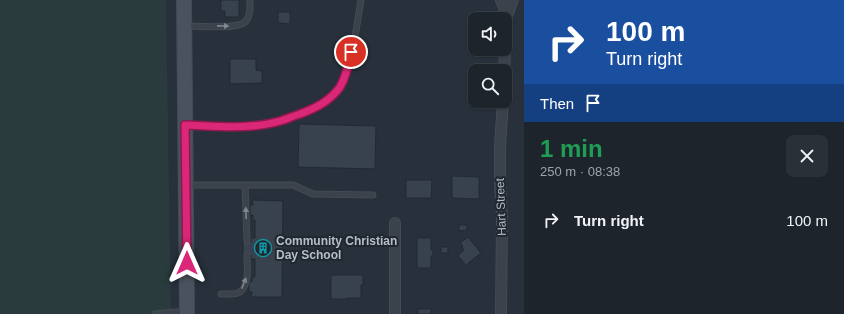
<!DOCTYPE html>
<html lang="en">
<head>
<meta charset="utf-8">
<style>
	:root { --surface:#1d242c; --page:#2a3038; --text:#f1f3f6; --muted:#a0a4a9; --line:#3b4148 }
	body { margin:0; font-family:Helvetica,sans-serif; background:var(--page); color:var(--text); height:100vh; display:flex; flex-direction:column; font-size:15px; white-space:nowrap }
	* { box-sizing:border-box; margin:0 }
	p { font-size:13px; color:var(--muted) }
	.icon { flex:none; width:22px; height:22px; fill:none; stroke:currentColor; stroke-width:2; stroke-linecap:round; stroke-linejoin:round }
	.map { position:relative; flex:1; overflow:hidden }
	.side { display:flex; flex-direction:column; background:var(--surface); width:320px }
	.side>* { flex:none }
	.guide { background:#1a4fa0; color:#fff; overflow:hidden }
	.tools { position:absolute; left:468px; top:12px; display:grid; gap:8px }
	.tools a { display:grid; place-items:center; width:44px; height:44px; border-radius:8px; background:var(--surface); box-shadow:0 1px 3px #0004,0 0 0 1px var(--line); font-size:20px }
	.pin { position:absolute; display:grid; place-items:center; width:34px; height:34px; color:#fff; margin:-17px; border:2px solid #fff; border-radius:50%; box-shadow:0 1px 4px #0007 }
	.me { position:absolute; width:44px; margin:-22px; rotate:0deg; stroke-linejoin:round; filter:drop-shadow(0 0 3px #0008) }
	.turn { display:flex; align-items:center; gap:14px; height:84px; padding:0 16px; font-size:18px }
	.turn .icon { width:52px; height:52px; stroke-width:2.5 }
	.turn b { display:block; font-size:28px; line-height:34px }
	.then { display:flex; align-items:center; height:38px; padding:0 16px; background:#0003; gap:8px; font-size:15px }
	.round { display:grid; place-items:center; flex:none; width:42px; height:42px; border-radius:8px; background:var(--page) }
	.overview { display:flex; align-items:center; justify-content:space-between; height:68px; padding:0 16px }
	h1 { font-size:24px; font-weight:800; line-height:30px; color:#1e9e55 }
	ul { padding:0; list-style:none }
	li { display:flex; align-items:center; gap:12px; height:60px; padding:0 16px }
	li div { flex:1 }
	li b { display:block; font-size:15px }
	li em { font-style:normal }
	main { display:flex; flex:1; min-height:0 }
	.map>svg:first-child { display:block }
	.green { fill:#293b3c }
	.building { fill:#37424e; stroke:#222932 }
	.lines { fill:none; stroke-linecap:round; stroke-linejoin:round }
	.lane-casing { stroke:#444b54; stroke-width:7 }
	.street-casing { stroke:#444b54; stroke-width:12 }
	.secondary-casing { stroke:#444b54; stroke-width:16 }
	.lane { stroke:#3b424b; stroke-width:5 }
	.street { stroke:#3b424b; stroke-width:10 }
	.secondary { stroke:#49525e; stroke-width:14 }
	.oneway { fill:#7f868f }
	.route-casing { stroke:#8e194d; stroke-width:10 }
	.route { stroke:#db2777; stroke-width:7 }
	.labels { text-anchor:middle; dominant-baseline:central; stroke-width:4; stroke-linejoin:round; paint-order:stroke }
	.street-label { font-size:12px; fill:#b6bdc7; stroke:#202730 }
	.poi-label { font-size:12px; font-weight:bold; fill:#b6bdc7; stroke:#202730; text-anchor:start }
</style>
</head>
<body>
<main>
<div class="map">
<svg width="524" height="314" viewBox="0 0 524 314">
	<rect width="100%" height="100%" fill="#27303b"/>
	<path class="green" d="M 0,0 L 166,0 L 171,314 L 0,314 Z"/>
	<path class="building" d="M 221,0 L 239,0 L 239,17 L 225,17 L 225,11 L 221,11 Z
		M 278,12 L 290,12 L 290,24 L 278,23 Z
		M 230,59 L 256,59 L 256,70 L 262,71 L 262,83 L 230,84 Z
		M 299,124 L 376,126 L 375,169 L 298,167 Z
		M 452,176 L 479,177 L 479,199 L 452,198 Z
		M 406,180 L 432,180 L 431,198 L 406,198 Z
		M 252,200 L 283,201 L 282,297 L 251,297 L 252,292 L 249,292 L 249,281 L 252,282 L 252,277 L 255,277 L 255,259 L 251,259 L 251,255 L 243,255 L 243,241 L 251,242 L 251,238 L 255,238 L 255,220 L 253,220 L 253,215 L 250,215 L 250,205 L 253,205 Z
		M 459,225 L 467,225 L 467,230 L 459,231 Z
		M 468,237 L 481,253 L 466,265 L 458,256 L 464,250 L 462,247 L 463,246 L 460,243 Z
		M 417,238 L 431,238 L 431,250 L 433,250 L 433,256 L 431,256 L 431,268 L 417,268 Z
		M 441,247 L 448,247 L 448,253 L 441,253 Z
		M 331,275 L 363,275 L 363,285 L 361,285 L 361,298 L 347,298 L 347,299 L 331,299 Z
		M 418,309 L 431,309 L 431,314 L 418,314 Z"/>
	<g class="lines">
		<g class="lane-casing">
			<path id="lane" d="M 185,26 C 198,26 239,30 246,21 C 251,15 250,7 250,0
				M 186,125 C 217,126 248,128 278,122 C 286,120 293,116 301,113 C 316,108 332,101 340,86 C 352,65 357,24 361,0
				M 188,185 L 293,185 L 313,194 L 373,195
				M 245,185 L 247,241
				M 221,294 C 226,294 235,295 240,292 C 250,284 247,266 247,255
				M 155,314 L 186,311"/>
		</g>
		<g class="street-casing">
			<path id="street" d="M 501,0 L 507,16
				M 504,71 L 507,16 L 513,0
				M 395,223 L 395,314
				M 501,314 L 502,217 L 500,183 L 500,146 L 503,101"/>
		</g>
		<g class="secondary-casing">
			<path id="secondary" d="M 184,0 L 187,314"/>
		</g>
		<use href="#lane" class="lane"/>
		<use href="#street" class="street"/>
		<use href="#secondary" class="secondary"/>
	</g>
	<defs><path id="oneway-solid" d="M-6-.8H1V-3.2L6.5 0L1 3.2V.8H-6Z"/></defs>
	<g class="oneway">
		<use href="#oneway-solid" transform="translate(223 26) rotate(1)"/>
		<use href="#oneway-solid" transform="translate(246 213) rotate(-92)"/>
		<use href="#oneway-solid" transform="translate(244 283) rotate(-69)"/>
	</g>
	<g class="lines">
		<g class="route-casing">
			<path id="route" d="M 187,263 L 185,125 C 216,126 250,130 280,121 C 287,119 293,116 300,114 C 316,108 330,101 340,87 C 346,77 349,63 351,52"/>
		</g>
		<use href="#route" class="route"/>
	</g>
	<defs>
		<g id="building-ring" transform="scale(0.9)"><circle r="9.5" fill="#202730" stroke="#0f9aa8" stroke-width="1.5"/><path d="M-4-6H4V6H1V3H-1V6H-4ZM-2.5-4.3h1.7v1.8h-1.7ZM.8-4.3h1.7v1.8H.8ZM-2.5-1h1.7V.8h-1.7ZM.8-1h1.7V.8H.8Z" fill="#0f9aa8"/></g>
	</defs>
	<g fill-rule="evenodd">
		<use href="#building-ring" x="263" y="248"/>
	</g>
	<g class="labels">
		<g class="street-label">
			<text transform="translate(501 207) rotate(-92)">Hart Street</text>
		</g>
		<g class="poi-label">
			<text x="276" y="241">Community Christian<tspan x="276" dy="14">Day School</tspan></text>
		</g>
	</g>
</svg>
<div class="tools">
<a><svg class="icon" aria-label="sound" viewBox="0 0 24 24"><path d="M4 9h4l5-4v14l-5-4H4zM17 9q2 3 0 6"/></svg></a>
<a><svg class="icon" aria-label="search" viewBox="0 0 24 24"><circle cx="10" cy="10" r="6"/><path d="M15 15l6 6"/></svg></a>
</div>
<div class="pin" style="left:351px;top:52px;background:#d93025"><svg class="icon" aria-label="arrive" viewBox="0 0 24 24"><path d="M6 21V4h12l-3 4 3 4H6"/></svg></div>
<svg class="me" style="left:187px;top:263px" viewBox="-20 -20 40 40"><path d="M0-17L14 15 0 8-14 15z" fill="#db2777" stroke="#fff" stroke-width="4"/></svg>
</div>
<section class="side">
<div class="guide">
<div class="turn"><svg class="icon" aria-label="right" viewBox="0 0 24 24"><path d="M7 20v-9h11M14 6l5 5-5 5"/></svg><div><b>100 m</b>Turn right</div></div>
<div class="then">Then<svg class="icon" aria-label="arrive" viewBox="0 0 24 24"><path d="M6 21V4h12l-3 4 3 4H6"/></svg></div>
</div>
<div class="overview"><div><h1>1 min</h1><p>250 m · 08:38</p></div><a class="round"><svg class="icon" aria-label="close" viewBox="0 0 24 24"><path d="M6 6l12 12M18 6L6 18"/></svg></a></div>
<ul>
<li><svg class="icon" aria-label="right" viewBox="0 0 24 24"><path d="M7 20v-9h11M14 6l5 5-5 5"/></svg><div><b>Turn right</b></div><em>100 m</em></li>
</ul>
</section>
</main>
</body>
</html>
